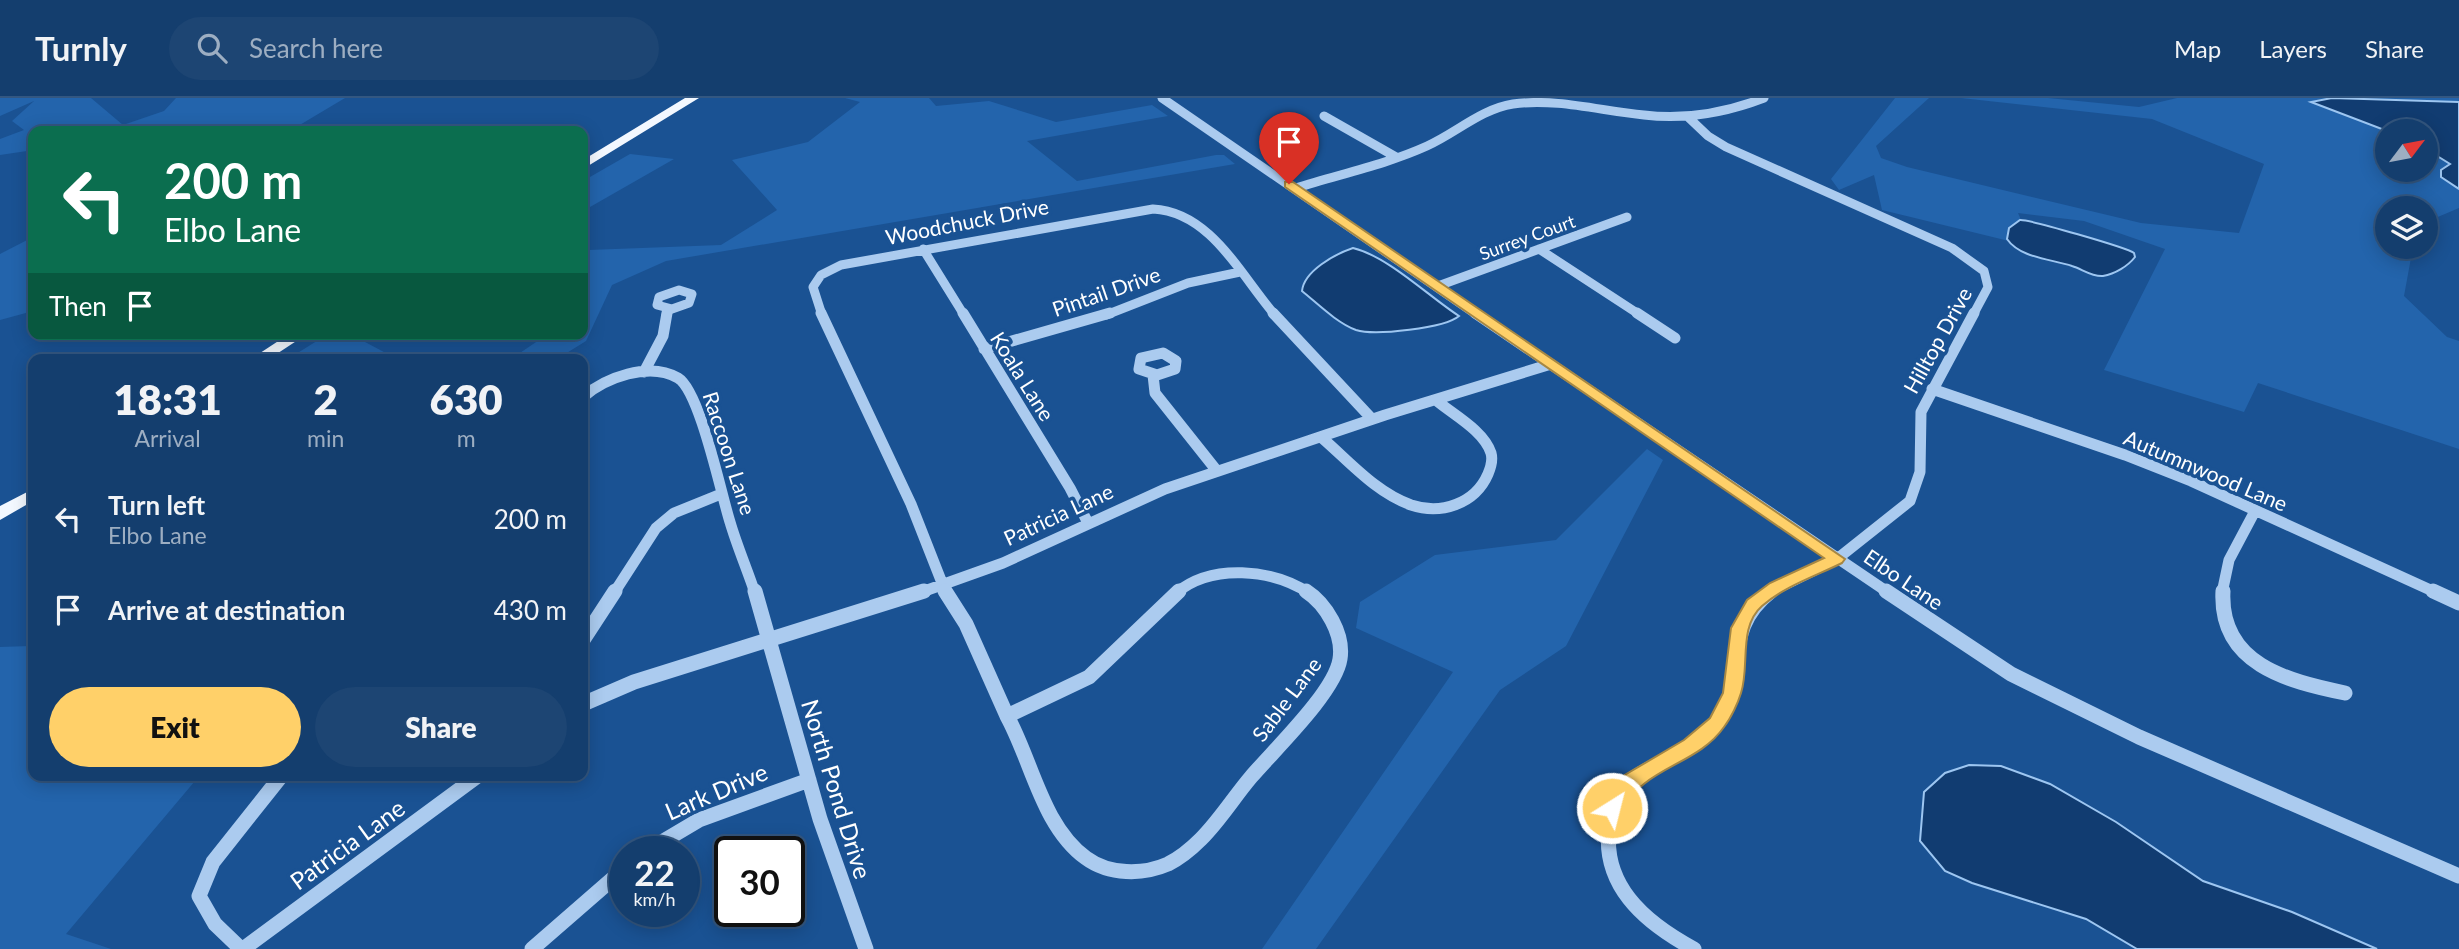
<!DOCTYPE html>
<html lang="en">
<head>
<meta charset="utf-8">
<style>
	:root { --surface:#143e6e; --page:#1d4573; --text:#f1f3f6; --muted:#9daec2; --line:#335781; --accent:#ffd069 }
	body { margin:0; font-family:Lato,sans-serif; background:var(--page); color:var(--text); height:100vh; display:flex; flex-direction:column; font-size:26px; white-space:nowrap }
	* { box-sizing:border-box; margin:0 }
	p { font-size:23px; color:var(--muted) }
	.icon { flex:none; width:38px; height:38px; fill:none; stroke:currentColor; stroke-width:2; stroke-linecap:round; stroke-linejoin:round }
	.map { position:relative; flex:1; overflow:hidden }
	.sheet { position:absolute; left:28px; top:256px; width:560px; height:427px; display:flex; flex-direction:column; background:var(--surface); border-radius:14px; box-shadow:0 4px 18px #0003,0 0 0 2px var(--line) }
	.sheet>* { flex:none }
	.guide { position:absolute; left:28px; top:28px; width:560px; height:214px; border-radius:14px; box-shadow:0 4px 18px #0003,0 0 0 2px var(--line); background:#0b6e4f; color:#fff; overflow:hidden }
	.needle { width:46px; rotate:58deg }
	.fabs { position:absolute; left:2375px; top:21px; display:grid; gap:14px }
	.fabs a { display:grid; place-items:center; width:63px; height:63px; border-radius:50%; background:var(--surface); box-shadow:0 4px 18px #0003,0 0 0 2px var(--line); font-size:35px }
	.speed { position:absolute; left:609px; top:738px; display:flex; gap:14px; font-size:35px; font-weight:700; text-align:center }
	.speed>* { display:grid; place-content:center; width:91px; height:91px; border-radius:50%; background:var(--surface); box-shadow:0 4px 18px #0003,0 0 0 2px var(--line); line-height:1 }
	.speed small { font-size:18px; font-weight:400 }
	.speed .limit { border:4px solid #111; border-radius:10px; background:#fff; color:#111 }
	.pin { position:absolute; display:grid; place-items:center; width:60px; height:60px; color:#fff; margin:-72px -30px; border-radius:50% 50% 50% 0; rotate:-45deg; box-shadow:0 0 7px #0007 }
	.pin .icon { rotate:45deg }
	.me { position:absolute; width:77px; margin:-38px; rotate:36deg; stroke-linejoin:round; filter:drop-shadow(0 0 5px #0008) }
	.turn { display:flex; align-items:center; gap:24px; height:147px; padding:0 21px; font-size:32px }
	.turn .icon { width:91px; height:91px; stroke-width:2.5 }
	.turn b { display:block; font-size:49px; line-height:60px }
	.then { display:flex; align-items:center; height:66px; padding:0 21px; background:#0003; gap:14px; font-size:26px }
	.eta { display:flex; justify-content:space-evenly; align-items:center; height:119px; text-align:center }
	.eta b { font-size:42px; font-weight:800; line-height:49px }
	.primary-button { display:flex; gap:14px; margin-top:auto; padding:14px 21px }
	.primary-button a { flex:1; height:80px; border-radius:42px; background:var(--accent); color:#111; font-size:28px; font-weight:800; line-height:80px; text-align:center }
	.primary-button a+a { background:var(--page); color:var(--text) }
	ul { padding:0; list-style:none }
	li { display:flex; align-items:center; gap:21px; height:91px; padding:0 21px }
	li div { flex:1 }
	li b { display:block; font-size:26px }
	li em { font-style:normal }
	header { display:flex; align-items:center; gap:42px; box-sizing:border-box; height:98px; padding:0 35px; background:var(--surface); border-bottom:2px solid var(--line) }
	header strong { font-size:33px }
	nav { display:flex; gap:38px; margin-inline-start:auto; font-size:24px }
	.search { width:490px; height:63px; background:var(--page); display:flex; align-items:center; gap:18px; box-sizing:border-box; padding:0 24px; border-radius:38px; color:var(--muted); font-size:26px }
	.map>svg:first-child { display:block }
	.green { fill:#2364ac; fill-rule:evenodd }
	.water { fill:#113c71; stroke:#9dc6f1; stroke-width:2 }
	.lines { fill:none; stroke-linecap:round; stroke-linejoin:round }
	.minor-far2 { stroke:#abcbef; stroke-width:9 }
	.minor-far1 { stroke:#abcbef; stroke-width:11 }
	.minor { stroke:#abcbef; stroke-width:15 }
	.major { fill:#f3f8ff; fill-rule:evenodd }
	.route { fill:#ffd069; stroke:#a68744; stroke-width:2 }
	.labels { text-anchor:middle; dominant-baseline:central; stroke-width:7; stroke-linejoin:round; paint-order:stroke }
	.far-street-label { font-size:18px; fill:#fff; stroke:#1a5293 }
	.street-label { font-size:21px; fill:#fff; stroke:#1a5293 }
	.near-street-label { font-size:24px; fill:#fff; stroke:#1a5293 }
</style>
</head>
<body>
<header>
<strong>Turnly</strong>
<div class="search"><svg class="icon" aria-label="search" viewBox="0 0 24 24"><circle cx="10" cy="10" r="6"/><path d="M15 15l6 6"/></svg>Search here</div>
<nav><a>Map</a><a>Layers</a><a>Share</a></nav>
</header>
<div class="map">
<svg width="2459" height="851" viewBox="0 0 2459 851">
	<rect width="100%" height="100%" fill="#1a5293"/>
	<path class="green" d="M 0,0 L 91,0 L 123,27 L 164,13 L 176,0 L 345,0 L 293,31 L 303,33 L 33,33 L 33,49 L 27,53 L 0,57 L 0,41 L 24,32 L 12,23 L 34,3 L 0,18 Z
		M 845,0 L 929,0 L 936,8 L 989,3 L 1056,24 L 1152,7 L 1168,18 L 1027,43 L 1077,83 L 1216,57 L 1224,57 L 1235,66 L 666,163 L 612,187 L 586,243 L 557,261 L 511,261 L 548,236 L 583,236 L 583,83 L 630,56 L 674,61 L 590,109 L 589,152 L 721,147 L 777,112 L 732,62 L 808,44 L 860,4 Z
		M 1895,0 L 1929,0 L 1876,48 L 1881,60 L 1907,69 L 2141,125 L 2239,135 L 2264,66 L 2152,21 L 1961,0 L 2048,0 L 2139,9 L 2177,0 L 2459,0 L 2459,110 L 2426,124 L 2426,110 L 2387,110 L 2387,149 L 2413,149 L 2404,198 L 2447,239 L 2459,243 L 2459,351 L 2258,285 L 2244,314 L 2104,272 L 2165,151 L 2084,123 L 2018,115 L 2021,122 L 2131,152 L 2097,178 L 2009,143 L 1882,112 L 1874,77 L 1839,92 L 1831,81 ZM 2387,33 L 2426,33 L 2426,72 L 2387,72 Z
		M 33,139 L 33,213 L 0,222 L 0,156 Z
		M 328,236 L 350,236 L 397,261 L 288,261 Z
		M 1647,351 L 1663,362 L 1566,548 L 1500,592 L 1316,851 L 1262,851 L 1453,574 L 1356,530 L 1360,504 L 1435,457 L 1556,442 Z
		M 33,546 L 33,677 L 200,677 L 66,836 L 111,851 L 0,851 L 0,549 L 30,548 Z"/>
	<path class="water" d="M 2332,0 L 2459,4 L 2459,91 L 2441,79 L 2441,72 L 2450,66 L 2426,51 L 2426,33 L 2387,33 L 2311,4 Z
		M 2020,122 C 2028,121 2128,150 2134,155 L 2135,159 C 2128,168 2115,176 2103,178 C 2092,179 2082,171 2072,168 C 2051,161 2020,160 2007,141 L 2009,130 Z
		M 1353,150 C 1389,159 1428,198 1459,218 C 1445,230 1375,238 1356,232 C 1337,225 1318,206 1302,193 C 1304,173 1335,156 1353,150 Z
		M 1969,667 L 2001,668 L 2050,686 L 2116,724 L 2203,783 L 2292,814 L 2377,851 L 2137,851 L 2086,821 L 1972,785 L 1945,773 L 1920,743 L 1924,694 L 1945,675 Z"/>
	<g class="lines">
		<path class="minor-far2" d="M 1162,0 L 1477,217
			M 1324,18 L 1396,59
			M 1688,19 L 1708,38 L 1726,49 L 1952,150 L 1984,173 L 1988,189 L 1973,217
			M 1296,90 C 1340,76 1385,67 1427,48 C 1456,35 1481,11 1513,6 C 1557,0 1601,13 1644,17 C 1686,22 1725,15 1764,0
			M 923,151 L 964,217
			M 1539,151 L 1640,217
			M 1438,188 L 1627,119
			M 679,192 L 692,196 L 689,205 L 672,211 L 657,207 L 659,199 Z
			M 666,217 L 670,211
			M 822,217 L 813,189 L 821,177 L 841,167 L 1153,111 C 1211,114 1241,178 1275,217
			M 1106,217 L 1188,185 L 1240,174"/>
		<path class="minor-far1" d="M 821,215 L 911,406 L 946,495
			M 963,215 L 1070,390 L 1088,425
			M 1273,215 L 1372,321
			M 1475,215 L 1889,495
			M 1637,215 L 1675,240
			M 984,251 L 1110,215
			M 1163,255 L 1176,263 L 1175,271 L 1157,277 L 1139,271 L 1141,260 Z
			M 644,274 L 663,238 L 667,215
			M 1153,277 L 1155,295 L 1217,373
			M 1932,291 L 2125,357 L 2191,383 L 2437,495
			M 583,299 C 605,280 649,263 678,280 C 700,293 721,396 730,424 C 737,448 747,471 755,495
			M 1321,339 C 1349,363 1375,394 1411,407 C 1441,417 1475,406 1488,376 C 1491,369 1493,362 1491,355 C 1484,333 1454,317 1437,303
			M 614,495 L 656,430 L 674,415 L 721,396
			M 919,495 L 1003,465 L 1165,391 L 1385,317 L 1551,266
			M 1176,495 C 1212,465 1272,471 1309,495
			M 1768,495 L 1837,461 L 1910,403 L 1920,374 L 1921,314 L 1974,215
			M 2222,495 L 2229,462 L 2255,413"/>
		<path class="minor" d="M 755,493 L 820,721 L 866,851
			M 945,493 L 966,526 L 1007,618
			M 1179,493 L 1089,579 L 1007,618 C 1032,663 1042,728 1086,760 C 1109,777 1143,777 1168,766 C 1180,760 1191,751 1201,741 C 1220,722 1234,699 1251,679 C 1274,652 1335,594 1340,561 C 1344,536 1326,506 1306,493
			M 1886,493 L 2011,576 L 2139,639 L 2459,778
			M 2223,493 C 2219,566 2287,583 2345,595
			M 2433,493 L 2459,505
			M 583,542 L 615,493
			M 583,606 L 634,584 L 924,493
			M 645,754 L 699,722 L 809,682
			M 241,851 L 215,826 L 199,798 L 213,764 L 282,677
			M 243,851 L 479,677
			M 532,851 L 625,770
			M 1694,851 C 1644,824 1599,786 1610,724 C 1612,708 1618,692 1631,682 C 1656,663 1702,650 1719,622 C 1748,573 1721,532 1771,493"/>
		<path class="major" d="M 685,0 L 699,0 L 583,71 L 583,62 Z
			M 289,236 L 307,236 L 269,261 L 251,261 Z
			M 33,391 L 33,403 L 0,422 L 0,408 Z"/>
	</g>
	<path class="route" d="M 1285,84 L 1293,84 L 1845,461 L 1842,465 C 1816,478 1785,488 1762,508 C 1738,529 1750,568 1741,595 C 1738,605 1731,620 1724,629 C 1697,668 1643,668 1619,716 L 1612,718 L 1605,716 L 1602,710 L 1612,690 L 1623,678 L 1684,642 L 1710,620 L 1723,595 L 1731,530 L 1747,502 L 1770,485 L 1824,460 L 1285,89 Z"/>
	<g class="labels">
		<g class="far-street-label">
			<text transform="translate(1527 139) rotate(-20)">Surrey Court</text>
		</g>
		<g class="street-label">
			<text transform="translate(967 123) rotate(-11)">Woodchuck Drive</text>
			<text transform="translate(1106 193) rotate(-19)">Pintail Drive</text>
			<text transform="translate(1937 242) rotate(-61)">Hilltop Drive</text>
			<text transform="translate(1023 278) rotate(58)">Koala Lane</text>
			<text transform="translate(730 355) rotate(72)">Raccoon Lane</text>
			<text transform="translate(2206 372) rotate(23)">Autumnwood Lane</text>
			<text transform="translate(1058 416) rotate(-25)">Patricia Lane</text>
			<text transform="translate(1904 481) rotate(34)">Elbo Lane</text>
			<text transform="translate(1286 601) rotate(-53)">Sable Lane</text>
		</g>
		<g class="near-street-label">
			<text transform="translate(837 691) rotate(73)">North Pond Drive</text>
			<text transform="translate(716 693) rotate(-23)">Lark Drive</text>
			<text transform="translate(347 746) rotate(-36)">Patricia Lane</text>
		</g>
	</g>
</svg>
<div class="fabs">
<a><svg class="needle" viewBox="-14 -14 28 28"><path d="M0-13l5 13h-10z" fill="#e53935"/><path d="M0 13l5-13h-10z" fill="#9daec2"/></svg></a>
<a><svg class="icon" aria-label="layers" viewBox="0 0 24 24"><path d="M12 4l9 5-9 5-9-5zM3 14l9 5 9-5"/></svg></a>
</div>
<div class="speed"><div>22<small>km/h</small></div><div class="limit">30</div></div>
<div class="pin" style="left:1289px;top:86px;background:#d93025"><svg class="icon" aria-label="arrive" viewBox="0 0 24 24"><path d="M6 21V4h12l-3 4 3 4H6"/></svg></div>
<svg class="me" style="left:1612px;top:710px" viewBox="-20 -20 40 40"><circle r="17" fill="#ffd069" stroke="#fff" stroke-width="3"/><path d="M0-11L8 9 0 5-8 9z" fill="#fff"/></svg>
<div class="guide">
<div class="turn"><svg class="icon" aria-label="left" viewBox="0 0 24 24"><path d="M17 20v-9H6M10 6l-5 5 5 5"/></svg><div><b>200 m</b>Elbo Lane</div></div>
<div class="then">Then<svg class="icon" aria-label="arrive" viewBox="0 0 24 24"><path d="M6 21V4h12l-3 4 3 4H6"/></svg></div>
</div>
<section class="sheet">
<div class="eta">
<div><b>18:31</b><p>Arrival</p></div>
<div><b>2</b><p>min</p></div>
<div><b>630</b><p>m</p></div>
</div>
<ul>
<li><svg class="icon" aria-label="left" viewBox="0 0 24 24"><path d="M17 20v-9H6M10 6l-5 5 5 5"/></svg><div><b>Turn left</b><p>Elbo Lane</p></div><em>200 m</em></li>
<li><svg class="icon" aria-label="arrive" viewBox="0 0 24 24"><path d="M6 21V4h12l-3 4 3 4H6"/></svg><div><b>Arrive at destination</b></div><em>430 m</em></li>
</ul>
<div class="primary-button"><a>Exit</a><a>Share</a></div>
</section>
</div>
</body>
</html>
